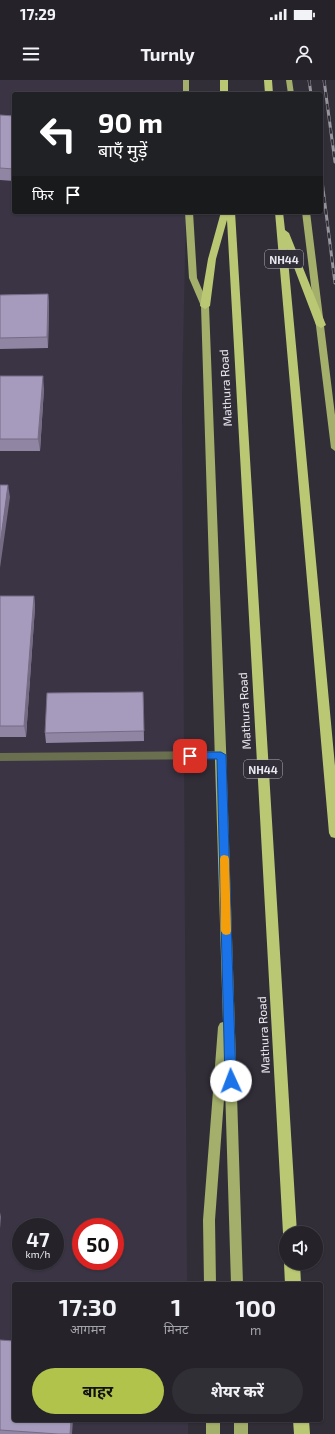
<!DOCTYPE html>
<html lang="hi">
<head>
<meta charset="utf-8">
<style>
	:root { --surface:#25222a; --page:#312f36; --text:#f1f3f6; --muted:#a3a4a8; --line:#423f47; --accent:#b2c34c }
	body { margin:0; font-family:"Exo 2","Noto Sans Devanagari",sans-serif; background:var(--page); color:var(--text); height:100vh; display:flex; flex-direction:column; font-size:15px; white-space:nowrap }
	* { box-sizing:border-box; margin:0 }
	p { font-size:13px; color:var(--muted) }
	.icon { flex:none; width:22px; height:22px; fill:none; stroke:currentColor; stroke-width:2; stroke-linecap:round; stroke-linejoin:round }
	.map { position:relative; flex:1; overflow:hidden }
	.sheet { position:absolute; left:12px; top:1202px; width:311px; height:140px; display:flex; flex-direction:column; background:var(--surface); border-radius:4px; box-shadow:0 1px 3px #0004,0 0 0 1px var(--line) }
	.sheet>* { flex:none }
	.banner { position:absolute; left:12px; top:12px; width:311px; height:122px; border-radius:4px; box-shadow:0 1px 3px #0004,0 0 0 1px var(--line); background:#202124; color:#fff; overflow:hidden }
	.fabs { position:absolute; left:279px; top:1146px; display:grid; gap:8px }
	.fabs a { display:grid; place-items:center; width:44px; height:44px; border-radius:50%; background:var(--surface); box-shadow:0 1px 3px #0004,0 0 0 1px var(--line); font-size:20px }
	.speed { position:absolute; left:12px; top:1138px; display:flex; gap:8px; font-size:20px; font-weight:700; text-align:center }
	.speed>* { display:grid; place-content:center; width:52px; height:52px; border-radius:50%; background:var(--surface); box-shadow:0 1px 3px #0004,0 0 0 1px var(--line); line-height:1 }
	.speed small { font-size:10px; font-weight:400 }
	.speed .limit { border:6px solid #d22; background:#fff; color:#111 }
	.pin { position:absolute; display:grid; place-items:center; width:34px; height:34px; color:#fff; margin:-17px; border-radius:8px; box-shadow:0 2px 6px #0006 }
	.me { position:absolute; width:44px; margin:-22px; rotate:358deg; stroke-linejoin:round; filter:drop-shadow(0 0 3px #0008) }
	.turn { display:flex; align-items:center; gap:14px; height:84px; padding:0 20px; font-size:18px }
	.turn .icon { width:52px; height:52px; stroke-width:2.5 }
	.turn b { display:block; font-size:28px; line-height:34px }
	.then { display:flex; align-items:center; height:38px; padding:0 20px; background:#0003; gap:8px; font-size:15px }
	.eta { display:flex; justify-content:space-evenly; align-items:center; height:68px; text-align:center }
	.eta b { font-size:24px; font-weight:700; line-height:28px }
	.button { display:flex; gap:8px; margin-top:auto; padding:8px 20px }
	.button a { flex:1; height:46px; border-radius:24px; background:var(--accent); color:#111; font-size:16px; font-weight:700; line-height:46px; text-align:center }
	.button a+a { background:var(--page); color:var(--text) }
	.status { display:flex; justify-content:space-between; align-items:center; height:28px; padding:0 20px; background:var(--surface); direction:ltr }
	.status svg { height:11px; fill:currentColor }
	header { display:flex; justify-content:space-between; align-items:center; height:52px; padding:0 20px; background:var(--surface); font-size:18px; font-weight:700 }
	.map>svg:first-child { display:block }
	.built { fill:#3a3444; fill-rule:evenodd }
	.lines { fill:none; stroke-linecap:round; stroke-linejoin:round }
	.minor { fill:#6a704f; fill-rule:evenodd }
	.major { fill:#a3af6a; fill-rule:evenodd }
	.highway { fill:#bac874; fill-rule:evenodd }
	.rail-casing { stroke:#96949c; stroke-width:3 }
	.rail { stroke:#312e38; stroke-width:2; stroke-dasharray:6; stroke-linecap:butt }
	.wall { fill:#9085a3 }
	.shaded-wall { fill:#756c84 }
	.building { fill:#a79bbd; stroke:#756c84 }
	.route { fill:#1a73e8; stroke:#114b97 }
	.slow { fill:#f59e0b }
	.labels { text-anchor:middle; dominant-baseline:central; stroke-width:4; stroke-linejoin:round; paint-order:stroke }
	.shield { fill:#312e38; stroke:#b2b0b7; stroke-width:1 }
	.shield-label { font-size:11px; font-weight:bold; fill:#e9e7ee }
	.street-label { font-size:12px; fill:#e9e7ee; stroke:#312e38 }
</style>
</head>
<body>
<div class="status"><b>17:29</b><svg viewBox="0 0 49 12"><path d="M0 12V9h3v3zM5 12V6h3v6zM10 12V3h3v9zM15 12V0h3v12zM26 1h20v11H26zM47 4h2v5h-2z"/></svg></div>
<header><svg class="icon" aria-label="menu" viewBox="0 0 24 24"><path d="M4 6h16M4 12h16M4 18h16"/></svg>Turnly<svg class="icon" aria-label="person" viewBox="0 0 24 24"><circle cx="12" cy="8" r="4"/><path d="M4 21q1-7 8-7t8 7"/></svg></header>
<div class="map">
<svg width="335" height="1354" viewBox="0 0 335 1354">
	<rect width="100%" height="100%" fill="#312e38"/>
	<path class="built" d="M 0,0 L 189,0 L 188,14 L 14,14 L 14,132 L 186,132 L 182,316 L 187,1204 L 14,1204 L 14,1340 L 188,1340 L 188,1354 L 0,1354 ZM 21,1147 L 55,1147 L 55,1181 L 21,1181 ZM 81,1147 L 115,1147 L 115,1181 L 81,1181 Z"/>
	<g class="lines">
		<path class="minor" d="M 221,671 L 225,672 L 226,675 L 225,678 L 221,679 L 0,681 L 0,673 Z"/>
		<path class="major" d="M 183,0 L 189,0 L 189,14 L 183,14 Z
			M 286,0 L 292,0 L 294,14 L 288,14 Z
			M 185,132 L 193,132 L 197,198 L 209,226 L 226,668 L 243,1204 L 231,1204 L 225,1006 L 215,1140 L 216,1204 L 204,1204 L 203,1140 L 218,947 L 220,943 L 223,942 L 201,226 L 189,198 Z
			M 302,132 L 310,132 L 335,335 L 335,371 L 331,368 Z
			M 206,1340 L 220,1340 L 220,1354 L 206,1354 Z
			M 234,1340 L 248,1340 L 248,1354 L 234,1354 Z"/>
		<path class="highway" d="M 220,0 L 228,0 L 228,14 L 220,14 Z
			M 264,0 L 272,0 L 273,14 L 265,14 Z
			M 221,132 L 235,132 L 297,1153 L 286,1153 L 286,1159 L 283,1153 L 227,140 L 216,179 L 210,226 L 205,229 L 200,226 L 208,179 Z
			M 275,132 L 283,132 L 285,150 L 289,153 L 326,245 L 321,248 L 316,245 L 287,169 L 335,686 L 335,758 L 331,757 L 329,753 Z
			M 286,1179 L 286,1183 L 300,1183 L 301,1204 L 285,1204 L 284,1183 Z
			M 293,1340 L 309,1340 L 310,1354 L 294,1354 Z"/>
		<g class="rail-casing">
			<path id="rail" d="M 309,0 L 311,14
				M 324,0 L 335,82
				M 321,93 L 335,203"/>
		</g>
		<use href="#rail" class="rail"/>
	</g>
	<path class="wall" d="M 0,35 L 14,36 L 14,101 L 0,100 Z
		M 48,214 L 49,225 L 48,268 L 0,269 L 0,215 Z
		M 0,296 L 44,308 L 40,371 L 0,371 Z
		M 0,516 L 34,516 L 35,527 L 26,657 L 0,657 Z
		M 143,612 L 144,661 L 46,663 L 45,653 Z
		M 0,1260 L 72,1354 L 0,1354 Z"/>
	<path class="shaded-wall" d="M 48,214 L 49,225 L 48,268 L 47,257 Z
		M 43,296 L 44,308 L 40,371 L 38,359 Z
		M 8,405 L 10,417 L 0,488 L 0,465 Z
		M 34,516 L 35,527 L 26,657 L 24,646 Z
		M 0,1132 L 1,1137 L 0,1149 Z
		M 71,1340 L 73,1340 L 72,1354 L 70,1354 Z"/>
	<path class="building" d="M 0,35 L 14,36 L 14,89 L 0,88 Z
		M 48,214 L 47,257 L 0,258 L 0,215 Z
		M 0,296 L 43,296 L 38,359 L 0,359 Z
		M 0,405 L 8,405 L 0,465 Z
		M 0,516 L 34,516 L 24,646 L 0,646 Z
		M 143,612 L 144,651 L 45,653 L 47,613 Z
		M 0,1260 L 14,1261 L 14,1340 L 71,1340 L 70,1354 L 58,1354 L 0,1350 Z"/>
	<path class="route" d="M 190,672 L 221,672 L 226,675 L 236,1001 L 235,1005 L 231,1006 L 227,1005 L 225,1001 L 217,679 L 190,679 L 185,676 Z"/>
	<path class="slow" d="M 224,775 L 228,776 L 229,779 L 231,851 L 230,854 L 226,855 L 223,854 L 221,851 L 220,779 L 221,776 Z"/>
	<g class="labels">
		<g class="shield">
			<rect x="265" y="170" width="38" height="18" rx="3"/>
			<rect x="244" y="680" width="38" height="18" rx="3"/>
		</g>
		<g class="shield-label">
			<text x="284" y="179">NH44</text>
			<text x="263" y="689">NH44</text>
		</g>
		<g class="street-label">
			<text transform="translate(225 308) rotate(-93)">Mathura Road</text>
			<text transform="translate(244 631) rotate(-93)">Mathura Road</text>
			<text transform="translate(263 955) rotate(-93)">Mathura Road</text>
		</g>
	</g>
</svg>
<div class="fabs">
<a><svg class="icon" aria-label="sound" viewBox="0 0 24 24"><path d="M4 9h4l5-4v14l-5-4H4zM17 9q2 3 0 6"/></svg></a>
</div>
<div class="speed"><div>47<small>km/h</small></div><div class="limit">50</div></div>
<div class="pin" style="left:190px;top:676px;background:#d93025"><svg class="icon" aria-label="arrive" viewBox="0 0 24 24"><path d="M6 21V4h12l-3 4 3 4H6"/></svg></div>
<svg class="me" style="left:231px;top:1001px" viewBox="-20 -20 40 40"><circle r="19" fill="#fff"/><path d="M0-13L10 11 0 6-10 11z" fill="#1a73e8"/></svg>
<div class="banner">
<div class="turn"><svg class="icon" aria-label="left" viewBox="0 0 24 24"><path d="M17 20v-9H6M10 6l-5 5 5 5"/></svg><div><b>90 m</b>बाएँ मुड़ें</div></div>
<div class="then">फिर<svg class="icon" aria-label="arrive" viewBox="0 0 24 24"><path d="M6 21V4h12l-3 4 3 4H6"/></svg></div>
</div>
<section class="sheet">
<div class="eta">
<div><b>17:30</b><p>आगमन</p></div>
<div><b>1</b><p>मिनट</p></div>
<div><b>100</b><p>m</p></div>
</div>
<div class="button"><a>बाहर</a><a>शेयर करें</a></div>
</section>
</div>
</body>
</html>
